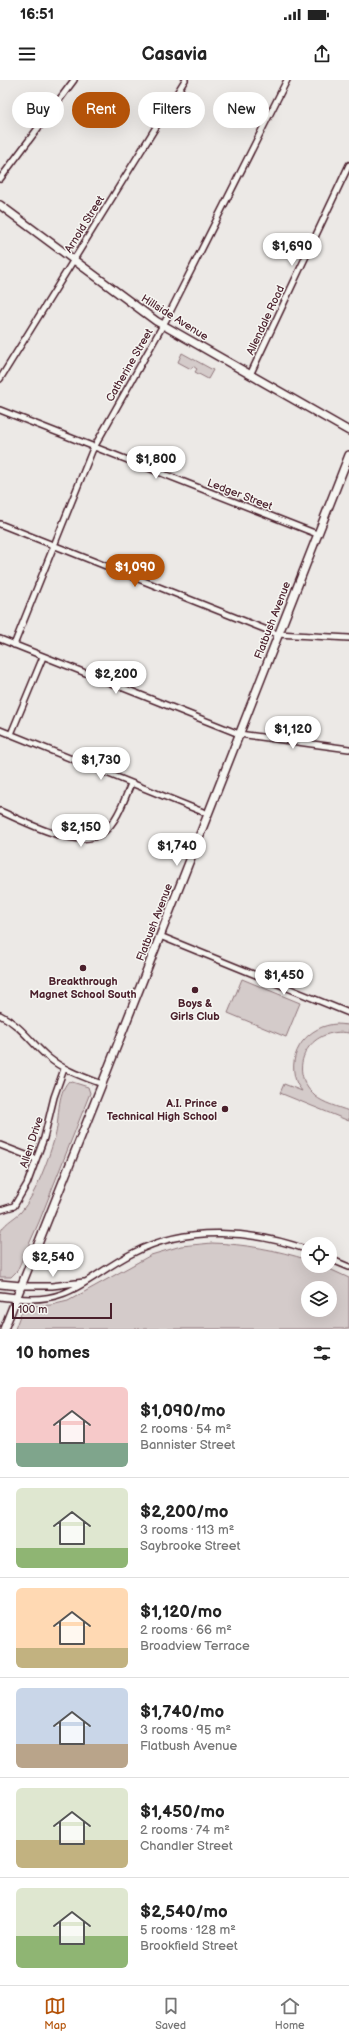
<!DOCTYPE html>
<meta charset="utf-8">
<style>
:root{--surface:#fff;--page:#f2f2f2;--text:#222;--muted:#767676;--line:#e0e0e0;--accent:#b45309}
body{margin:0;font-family:"Balsamiq Sans",sans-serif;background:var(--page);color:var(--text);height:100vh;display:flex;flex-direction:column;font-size:15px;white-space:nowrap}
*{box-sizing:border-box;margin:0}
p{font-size:13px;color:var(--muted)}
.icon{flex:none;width:22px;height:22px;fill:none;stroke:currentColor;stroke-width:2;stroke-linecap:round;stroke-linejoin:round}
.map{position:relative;height:1249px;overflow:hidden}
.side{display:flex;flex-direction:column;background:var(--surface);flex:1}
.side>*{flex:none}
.guide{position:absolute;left:12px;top:12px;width:325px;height:36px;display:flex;gap:8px}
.buttons{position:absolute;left:301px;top:1157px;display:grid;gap:8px}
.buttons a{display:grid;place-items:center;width:36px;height:36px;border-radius:50%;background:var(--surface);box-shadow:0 4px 16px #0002;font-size:20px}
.scale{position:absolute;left:12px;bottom:10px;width:100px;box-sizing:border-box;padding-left:4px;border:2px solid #4a1f2b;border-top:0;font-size:11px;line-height:14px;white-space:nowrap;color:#4a1f2b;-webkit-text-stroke:3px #f6f6f2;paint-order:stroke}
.price{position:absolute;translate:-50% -34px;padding:0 9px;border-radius:14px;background:#fff;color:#222;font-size:13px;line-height:26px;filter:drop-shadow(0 1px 2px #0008)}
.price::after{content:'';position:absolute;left:50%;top:24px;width:12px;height:9px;margin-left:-6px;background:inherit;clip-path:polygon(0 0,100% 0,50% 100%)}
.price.current{background:var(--accent);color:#fff}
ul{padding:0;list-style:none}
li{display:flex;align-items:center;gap:12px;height:100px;padding:0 16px}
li+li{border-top:1px solid var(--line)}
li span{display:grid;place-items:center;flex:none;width:112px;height:80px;border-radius:6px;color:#555}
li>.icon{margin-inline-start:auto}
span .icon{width:48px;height:48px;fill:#fffc;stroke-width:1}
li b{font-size:17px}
h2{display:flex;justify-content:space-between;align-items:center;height:48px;padding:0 16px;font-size:17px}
.chip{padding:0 14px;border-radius:18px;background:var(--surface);box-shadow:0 4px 16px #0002;font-size:14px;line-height:36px}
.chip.current{background:var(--accent);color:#fff}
.status{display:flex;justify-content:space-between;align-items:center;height:28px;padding:0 20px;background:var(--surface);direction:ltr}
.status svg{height:11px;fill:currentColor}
header{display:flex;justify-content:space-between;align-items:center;height:52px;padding:0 16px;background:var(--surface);font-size:18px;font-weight:700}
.tabs{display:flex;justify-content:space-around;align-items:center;height:56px;border-top:1px solid var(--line);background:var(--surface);font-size:11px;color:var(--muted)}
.tabs a{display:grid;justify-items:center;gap:2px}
.tabs .current{color:var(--accent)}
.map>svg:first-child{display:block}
.green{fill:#d4cbca;stroke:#8f757a;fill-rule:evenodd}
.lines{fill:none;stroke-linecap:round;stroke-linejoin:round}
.street-casing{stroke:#4a1f2b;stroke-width:8}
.secondary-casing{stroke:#4a1f2b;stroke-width:10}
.street{stroke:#f6f6f2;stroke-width:5}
.secondary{stroke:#f6f6f2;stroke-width:7}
.poi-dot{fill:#4a1f2b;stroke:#f6f6f2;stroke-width:1.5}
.labels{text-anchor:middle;stroke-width:3;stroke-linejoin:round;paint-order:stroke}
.street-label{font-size:11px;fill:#4a1f2b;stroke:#f6f6f2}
.poi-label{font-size:11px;font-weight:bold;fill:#4a1f2b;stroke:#f6f6f2}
</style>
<div class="status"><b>16:51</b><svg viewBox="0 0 49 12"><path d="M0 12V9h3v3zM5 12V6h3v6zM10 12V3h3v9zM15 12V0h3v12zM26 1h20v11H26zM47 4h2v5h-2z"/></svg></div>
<header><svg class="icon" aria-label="menu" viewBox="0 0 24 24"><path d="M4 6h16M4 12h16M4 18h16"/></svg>Casavia<svg class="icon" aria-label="share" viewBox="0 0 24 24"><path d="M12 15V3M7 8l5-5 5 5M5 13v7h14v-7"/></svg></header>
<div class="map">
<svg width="349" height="1249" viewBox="0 0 349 1249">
<rect width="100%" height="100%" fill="#ece9e6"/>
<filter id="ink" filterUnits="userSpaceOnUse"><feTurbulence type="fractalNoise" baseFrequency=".025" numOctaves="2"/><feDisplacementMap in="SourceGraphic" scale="8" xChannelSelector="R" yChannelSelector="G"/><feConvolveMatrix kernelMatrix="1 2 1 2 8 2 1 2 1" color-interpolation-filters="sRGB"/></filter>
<g filter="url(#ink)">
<!-- green -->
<path class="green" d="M182 273 213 290 208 299 195 292 197 289 193 286 191 289 178 282Z
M242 899 300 923 286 957 228 933Z
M337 944 349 945V953C309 946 285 989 315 1016 323 1023 338 1027 349 1031V1041L280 1013 284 1004 302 1011C300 1008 297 1005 296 1001 286 972 309 945 337 944Z
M69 1001 88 1007 90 1013 39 1142 17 1191 11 1197H0C0 1183 0 1167 0 1154 2 1144 14 1139 21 1132 36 1114 48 1080 55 1057 60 1040 56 1014 69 1001Z
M212 1163C244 1164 278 1170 308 1180V1186H323L349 1198V1249H15L21 1233 30 1226 51 1225 68 1221 151 1175 181 1166ZM308 1208H330V1230H308Z"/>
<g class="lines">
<defs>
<path id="street" d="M0 99 74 0
M250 295 349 85
M0 299 185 0
M0 330 317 454
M0 444 277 554 349 558
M0 559 239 654 349 669
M14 565 92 371 167 238 287 0
M0 650 208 734
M11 654 43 577
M0 731C26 742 79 772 104 752 118 740 124 720 131 704
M160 856 349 933
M0 935C22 946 31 963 49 978 65 991 84 997 102 1004
M0 1065 36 1079
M1 1130 14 1126 27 1104 44 1058 54 1017 64 989
M330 1179 349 1187
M21 1206H52L84 1202
M16 1218C71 1225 89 1195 133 1173 186 1145 253 1150 308 1170"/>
<path id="secondary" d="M0 125 156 241 349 351
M0 1204 21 1206
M0 1216 16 1218
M4 1249 102 1004 349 375"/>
</defs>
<!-- street casing -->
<use href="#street" class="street-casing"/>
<!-- secondary casing -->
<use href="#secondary" class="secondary-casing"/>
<!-- street -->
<use href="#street" class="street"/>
<!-- secondary -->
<use href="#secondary" class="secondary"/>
</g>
</g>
<!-- markers -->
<g class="poi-dot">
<circle cx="83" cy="888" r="4"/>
<circle cx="195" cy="910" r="4"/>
<circle cx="225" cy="1029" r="4"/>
</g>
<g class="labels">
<!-- street labels -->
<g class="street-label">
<text transform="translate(84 144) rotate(-58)" y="4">Arnold Street</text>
<text transform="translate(175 237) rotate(32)" y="4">Hillside Avenue</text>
<text transform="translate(265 240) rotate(-65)" y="4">Allendale Road</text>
<text transform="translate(129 285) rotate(-60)" y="4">Catherine Street</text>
<text transform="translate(240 414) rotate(21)" y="4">Ledger Street</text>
<text transform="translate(272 540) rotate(-69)" y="4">Flatbush Avenue</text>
<text transform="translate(154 842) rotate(-69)" y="4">Flatbush Avenue</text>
<text transform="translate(31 1062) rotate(-72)" y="4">Allen Drive</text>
</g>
<!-- poi labels -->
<g class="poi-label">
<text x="83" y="905">Breakthrough<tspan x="83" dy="13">Magnet School South</tspan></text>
<text x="195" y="927">Boys &amp;<tspan x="195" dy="13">Girls Club</tspan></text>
<text x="217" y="1027" text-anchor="end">A.I. Prince<tspan x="217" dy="13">Technical High School</tspan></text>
</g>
</g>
</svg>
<div class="buttons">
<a><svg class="icon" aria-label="locate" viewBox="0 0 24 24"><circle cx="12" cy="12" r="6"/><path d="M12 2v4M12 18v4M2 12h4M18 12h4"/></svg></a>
<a><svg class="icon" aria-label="layers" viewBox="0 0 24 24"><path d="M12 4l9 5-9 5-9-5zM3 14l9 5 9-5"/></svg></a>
</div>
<div class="scale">100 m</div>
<b class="price" style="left:292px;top:187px">$1,690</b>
<b class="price" style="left:156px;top:400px">$1,800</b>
<b class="price current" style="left:135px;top:508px">$1,090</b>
<b class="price" style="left:116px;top:615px">$2,200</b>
<b class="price" style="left:293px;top:670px">$1,120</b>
<b class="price" style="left:101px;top:701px">$1,730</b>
<b class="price" style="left:81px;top:768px">$2,150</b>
<b class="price" style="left:177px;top:787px">$1,740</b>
<b class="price" style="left:284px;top:916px">$1,450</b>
<b class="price" style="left:53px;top:1198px">$2,540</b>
<div class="guide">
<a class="chip">Buy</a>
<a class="chip current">Rent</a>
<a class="chip">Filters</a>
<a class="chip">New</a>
</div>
</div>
<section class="side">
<h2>10 homes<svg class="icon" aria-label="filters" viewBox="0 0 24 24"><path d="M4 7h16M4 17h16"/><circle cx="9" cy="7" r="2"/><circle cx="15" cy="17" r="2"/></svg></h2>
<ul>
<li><span style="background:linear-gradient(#f6c9c9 70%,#7fa58c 0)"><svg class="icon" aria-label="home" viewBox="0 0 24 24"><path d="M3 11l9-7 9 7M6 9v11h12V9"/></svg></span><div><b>$1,090/mo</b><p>2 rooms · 54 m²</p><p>Bannister Street</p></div></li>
<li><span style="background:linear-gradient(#dfe7d0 75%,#8fb573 0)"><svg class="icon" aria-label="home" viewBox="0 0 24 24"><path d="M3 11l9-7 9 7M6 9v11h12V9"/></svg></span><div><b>$2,200/mo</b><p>3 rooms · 113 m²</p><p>Saybrooke Street</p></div></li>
<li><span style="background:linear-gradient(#ffd9b3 75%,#c2b280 0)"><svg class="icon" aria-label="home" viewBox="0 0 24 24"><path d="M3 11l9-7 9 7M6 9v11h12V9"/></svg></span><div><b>$1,120/mo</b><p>2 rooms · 66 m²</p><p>Broadview Terrace</p></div></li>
<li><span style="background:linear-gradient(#c9d6e8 70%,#b9a48a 0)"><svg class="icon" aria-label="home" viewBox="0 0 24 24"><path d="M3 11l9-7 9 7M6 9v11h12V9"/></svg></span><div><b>$1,740/mo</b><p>3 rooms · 95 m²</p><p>Flatbush Avenue</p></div></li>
<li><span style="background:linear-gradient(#dfe7d0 65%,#c2b280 0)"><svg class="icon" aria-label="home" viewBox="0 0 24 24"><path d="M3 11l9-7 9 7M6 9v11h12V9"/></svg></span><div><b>$1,450/mo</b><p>2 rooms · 74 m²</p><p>Chandler Street</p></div></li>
<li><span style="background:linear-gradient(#dfe7d0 60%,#8fb573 0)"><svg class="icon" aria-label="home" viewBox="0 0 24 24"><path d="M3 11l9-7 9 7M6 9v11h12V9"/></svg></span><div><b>$2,540/mo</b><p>5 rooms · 128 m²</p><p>Brookfield Street</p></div></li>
</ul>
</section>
<nav class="tabs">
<a class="current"><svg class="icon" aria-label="map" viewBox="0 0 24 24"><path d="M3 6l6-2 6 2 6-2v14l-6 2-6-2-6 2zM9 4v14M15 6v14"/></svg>Map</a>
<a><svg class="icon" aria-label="saved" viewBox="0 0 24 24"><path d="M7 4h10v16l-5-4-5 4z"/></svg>Saved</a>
<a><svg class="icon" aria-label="home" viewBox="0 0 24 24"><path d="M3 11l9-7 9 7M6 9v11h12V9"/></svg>Home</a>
</nav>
